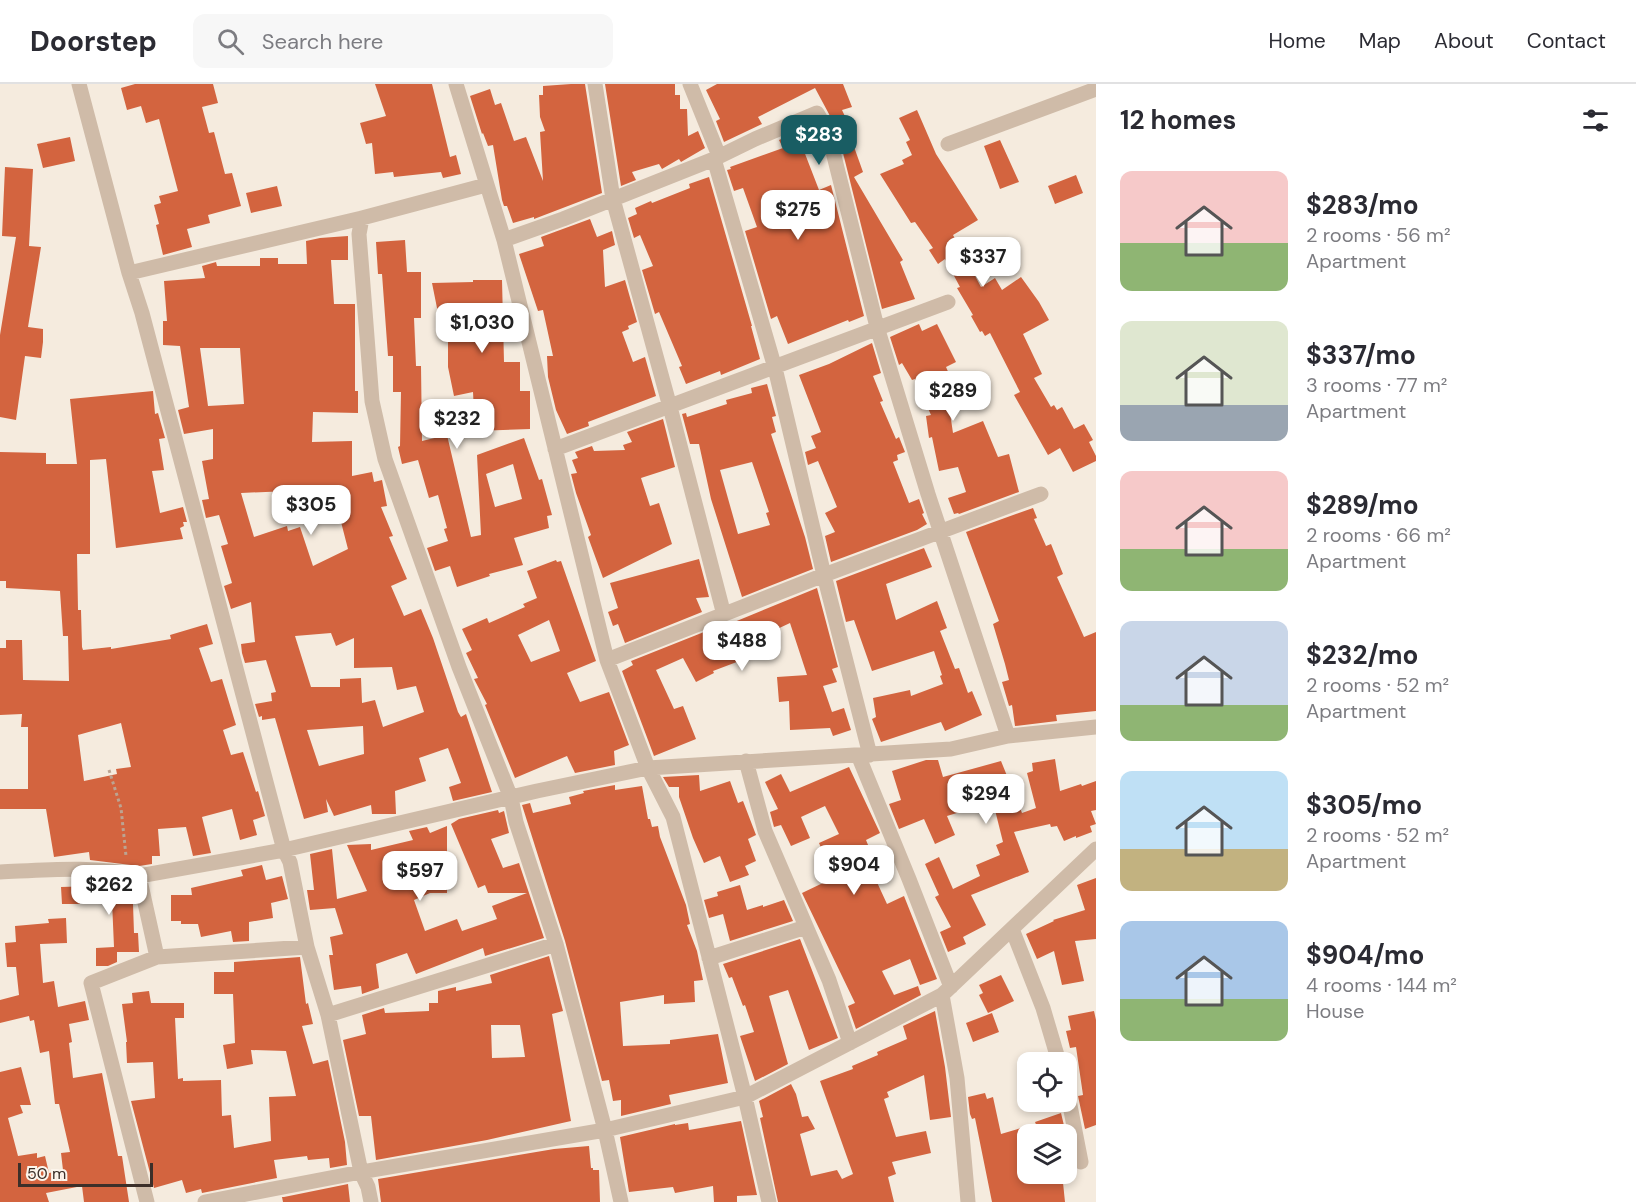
<!DOCTYPE html>
<meta charset="utf-8">
<style>
:root{--surface:#fff;--page:#f7f7f7;--text:#2b2b33;--muted:#7c7c81;--line:#e1e1e2;--accent:#195d63}
body{margin:0;font-family:"DM Sans",sans-serif;background:var(--page);color:var(--text);height:100vh;display:flex;flex-direction:column;font-size:22px;white-space:nowrap}
*{box-sizing:border-box;margin:0}
p{font-size:20px;color:var(--muted)}
.icon{flex:none;width:33px;height:33px;fill:none;stroke:currentColor;stroke-width:2;stroke-linecap:round;stroke-linejoin:round}
.map{position:relative;flex:1;overflow:hidden}
.details{display:flex;flex-direction:column;background:var(--surface);width:540px}
.details>*{flex:none}
.controls{position:absolute;left:1017px;top:968px;display:grid;gap:12px}
.controls a{display:grid;place-items:center;width:60px;height:60px;border-radius:12px;background:var(--surface);box-shadow:0 3px 9px #0003;font-size:30px}
.scale{position:absolute;left:18px;bottom:15px;width:135px;box-sizing:border-box;padding-left:6px;border:3px solid #3c2f29;border-top:0;font-size:16px;line-height:21px;white-space:nowrap;color:#3c2f29;-webkit-text-stroke:4px #fcf5ec;paint-order:stroke}
.price{position:absolute;translate:-50% -51px;padding:0 14px;border-radius:12px;background:#fff;color:#222;font-size:20px;line-height:39px;filter:drop-shadow(0 2px 3px #0008)}
.price::after{content:'';position:absolute;left:50%;top:36px;width:18px;height:14px;margin-left:-9px;background:inherit;clip-path:polygon(0 0,100% 0,50% 100%)}
.price.on{background:var(--accent);color:#fff}
ul{padding:0;list-style:none}
li{display:flex;align-items:center;gap:18px;height:150px;padding:0 24px}
li span{display:grid;place-items:center;flex:none;width:168px;height:120px;border-radius:12px;color:#555}
li>.icon{margin-inline-start:auto}
span .icon{width:72px;height:72px;fill:#fffc;stroke-width:1}
li b{font-size:26px}
h2{display:flex;justify-content:space-between;align-items:center;height:72px;padding:0 24px;font-size:26px}
header{display:flex;align-items:center;gap:36px;box-sizing:border-box;height:84px;padding:0 30px;background:var(--surface);border-bottom:2px solid var(--line)}
header strong{font-size:28px}
nav{display:flex;gap:33px;margin-inline-start:auto;font-size:21px}
.search{width:420px;height:54px;background:var(--page);display:flex;align-items:center;gap:15px;box-sizing:border-box;padding:0 21px;border-radius:12px;color:var(--muted);font-size:22px}
main{display:flex;flex:1;min-height:0}
.map>svg:first-child{display:block}
.building{fill:#d3643f;fill-rule:evenodd}
.lines{fill:none;stroke-linecap:round;stroke-linejoin:round}
.path{stroke:#bca492;stroke-width:3;stroke-dasharray:3 3;stroke-linecap:butt}
.minor{stroke:#cfbba8;stroke-width:15}
</style>
<header>
<strong>Doorstep</strong>
<div class="search"><svg class="icon" aria-label="search" viewBox="0 0 24 24"><circle cx="10" cy="10" r="6"/><path d="M15 15l6 6"/></svg>Search here</div>
<nav><a>Home</a><a>Map</a><a>About</a><a>Contact</a></nav>
</header>
<main>
<div class="map">
<svg width="1096" height="1118" viewBox="0 0 1096 1118">
<rect width="100%" height="100%" fill="#f5ebde"/>
<!-- building -->
<path class="building" d="M135 0H213L218 19 202 23 209 49 214 48 225 90 232 89 241 122 208 131 210 139 187 145 192 163 163 171 156 141 159 140 154 121 161 119 159 112 178 107 159 35 146 39 141 22 127 26 121 4Z
M375 0H432L450 73 456 71 461 90 443 94 441 88 394 93 393 88 375 90 372 59 366 60 360 39 386 32Z
M571 0H585L602 109 534 135V133L513 139 507 122H504L502 116 493 61 488 62 483 49 482 50 470 12 490 5 495 21 501 19 514 57 526 53 543 97 540 48 545 47 540 33 539 11H543V2Z
M605 0H675V11H680V25H687L688 52 698 47 705 64 681 78 679 75 662 85 659 80 632 88 636 96 621 102Z
M717 0H843L852 23 842 26 851 45 848 46 863 88 854 93 903 176 900 178 915 215 882 225 837 45 815 4 758 33 762 40 724 58 716 37 720 35 706 6Z
M917 26 936 70 978 136 953 151 981 203 995 194 1002 206 1021 193 1039 218 1049 236 1023 250 1042 290 1034 294 1051 323 1054 321 1057 326 1062 323 1074 345 1084 340 1093 356 1089 358 1096 372V377L1073 388 1060 364 1048 371 1014 311 1020 308 990 249 985 252 982 247 980 248 971 232 973 231 957 204 960 203 945 175 938 180 929 166 933 164 915 138 911 139 880 90 904 80 902 76 912 71 906 58 910 56 899 34Z
M813 41 820 55 802 62 819 106 831 101 864 232 849 238 848 236 788 260 777 232 771 235 745 147 757 143 743 104 734 107 727 86 731 85 730 83 783 64 779 56Z
M70 53 75 77 43 84 37 60Z
M1000 56 1019 98 1000 105 984 62Z
M5 83 33 85 29 162 41 163 28 243 43 245V258L41 274 25 272 16 336 0 333V251L16 153 2 152Z
M1076 91 1083 109 1055 120 1048 102Z
M709 93 752 242H751L760 275 721 291 720 287 686 300 679 283 682 282 659 228 655 230 642 186 653 182 640 151 634 154 628 134 637 130 635 124 651 117 652 119 690 104 689 100Z
M277 102 282 122 251 129 246 109Z
M590 135 597 153 612 147 615 161 603 166 605 203 625 196 637 238 628 242 629 245 622 248 633 278 645 273 656 312 588 338 589 342 567 350 556 326 548 293 547 272H553L543 226 538 227 519 170 544 162 541 153Z
M348 152V176H331L334 220H355V307H358V329L313 328 312 358 352 357V392L372 388 374 398 382 396 387 422 381 423 393 452 389 453 407 495 391 502 404 532 421 525 433 554 458 628 461 633 466 630 492 708 453 717 449 703 461 699 448 664 419 674 426 697 395 707 396 730H372L371 721 334 732 326 715 328 728 304 735 275 634 262 636V632L259 633 255 620 272 617 271 609 276 608 266 576 245 579 242 569 241 560 255 558 251 518 231 525 224 502 232 499 221 462 228 460 219 431 206 434 202 416 209 415 202 377 213 375V345L184 350 178 326 189 323 180 262 163 261V237H167L164 197 205 194 202 182 216 178 217 182H260V174H278V180H307L306 157 320 154ZM200 264H240L244 320 208 322ZM312 406 333 407 348 465 313 482 300 443 288 447 287 442 254 453 241 409ZM331 549 336 562 354 554V584L392 583 397 606 416 602 424 628 383 643 375 616 362 619 361 594 340 595V603H311L295 552ZM363 642 364 670 319 682 307 646Z
M405 156 407 188H421V234H414L416 282H421L422 357 447 351 471 453 481 451 477 371 524 354 539 396 542 395 552 431 547 432 549 444 514 454 523 481 489 490 490 492 457 503 450 482 435 487 427 464 448 457 444 445 447 444 438 411 429 414 418 376 402 380 398 363 400 362 401 308H393V272H388L382 190H378L376 158ZM513 380 522 415 495 423 486 390Z
M473 196H502L504 278H520V307H530V345L475 347 473 308 454 312 448 283V243H445V234H439L432 199 473 198Z
M919 240 922 247 937 240 956 278 946 283 961 317 949 322 953 349 983 337 998 373 1009 370 1019 408 959 430 958 429 954 430 948 414 966 408 958 383 939 387 932 353 929 354 926 332 931 331 915 295 912 296 902 279 899 281 890 253Z
M872 259 881 289 873 292 883 317 880 318 896 355 899 353 905 368 897 371 898 376 893 378 909 419 919 415 924 429 922 430 927 440 917 446 831 478 825 452 835 448 825 429 837 423 818 377 808 381 805 368 816 364 811 352 821 348 799 291 829 280Z
M767 300 776 332 772 333 776 348 771 350 805 453 813 485 742 513 711 415 699 360H690L682 330 686 329 687 333 727 320 726 316 752 309 751 304ZM752 378 769 428 766 429 770 441 738 450 720 386Z
M153 307 155 330 158 329 165 354 159 355 164 386 152 387 160 429 183 423 187 438H183L184 442 180 444 183 455 116 464 106 375 90 376V470H77L78 526H81L82 563 83 566 111 563V565L171 555 170 551 207 540 213 560 199 564 211 598 222 595 236 641 223 646 231 671 243 668 256 708 258 707 265 732 253 736 257 751 240 756 232 725 202 733 211 769 193 772 186 743 158 745 160 772H152V780L139 782 90 776 89 768 54 773 46 725H0V705H28V643H21L22 630 0 631V564H6V556H22L23 596 69 597 68 552H63L60 507 6 504V497H0V368L46 369V380H77L70 315ZM121 639 131 683 116 685 117 690 84 697 78 651Z
M663 335 675 383 641 394 650 422 659 419 672 460 603 494 588 453 591 451 576 409 571 390 577 389 572 376 578 374 575 368 592 362 594 367 625 366 623 361 632 358 627 348Z
M1033 424 1037 434 1034 435 1046 462 1051 460 1063 490 1057 493 1084 553 1096 548V627L1056 631 1057 637 1015 642 1012 621 1009 622 1002 598 1009 596 1005 580 993 540 999 537 966 448Z
M924 464 932 483 886 500 896 536 937 517 947 544 940 547 955 585 959 584 968 609 972 607 982 631 945 647 941 638 881 658 872 635 876 633 873 614 910 606 911 612 943 600 940 592 942 591 934 567 872 587 854 536 846 538 836 497Z
M699 475 709 513 696 514 702 528 625 559 618 540 613 542 608 528 618 524 610 499Z
M556 476 557 478 561 477 596 577 567 589 580 618 609 608 629 661 614 667 615 681 575 689 567 672 515 694 485 621 487 620 474 595 478 594 466 569 472 566 462 545 487 534 489 539 525 523 523 520 537 514 527 487ZM549 536 560 567 531 578 518 551Z
M817 504 838 583 832 585 837 598 823 602 832 628 844 624 851 646 833 652 830 644 790 646 789 617 779 618 777 593 807 591 790 539 737 564 742 576 713 587 714 589 696 598 683 574 656 586 674 625 683 622 696 655 654 672 622 587 633 581 631 577 709 546 710 548Z
M1055 675 1060 707 1081 700 1082 702 1096 697V726L1091 727 1096 740 1090 742 1092 748 1076 754V752L1064 757 1057 742 1051 743 1050 740 1014 748 1029 788 971 811 986 841 963 853 966 860 948 868 940 848 951 843 935 813 939 811 925 780 939 773 953 805 980 792 976 781 1000 771 996 761 1003 758 993 718 947 732 955 751 935 760 924 735 899 745 889 720 901 716 892 687 926 676H938L943 693 1001 677 1022 729 1036 724 1027 689 1033 687 1032 679Z
M849 683 880 749 866 756 875 778 869 781 887 820 904 812 937 895 920 901 910 875 882 887 894 911 918 902 921 911 856 945 848 922 855 919 802 809 825 798 821 788 830 784 819 759 839 750 825 722 801 733 810 754 791 762 781 741 774 743 770 728 778 725 765 698 781 690 790 708Z
M699 691 700 707 730 697 738 719 743 717 756 751 748 755 756 777 745 782 749 791 730 798 720 772 704 779 693 754 679 713V703H669L663 693Z
M615 701V706L642 702 648 735H650L652 743 658 742 660 753 686 821 690 840 687 841 697 867 703 896 694 897 695 918 664 920V911L620 918 623 962 670 960V956L718 950 728 999 669 1011 671 1020 621 1032V1016L613 1017 609 996 602 997 565 857 522 721 530 719 533 729 571 720 569 713 584 709 583 707Z
M498 726 499 729 504 727 509 749 491 755 503 784 519 779 544 854 485 872 483 864 416 890 407 869 376 880 379 904 362 910 361 902 334 906 329 871H333L330 853 343 850 335 824 310 826 307 806H314L310 770 332 765 337 815 367 807 347 761 371 760V766L413 756 409 747 427 743 430 749 447 742V809H430L414 816 425 847 457 835 462 847 497 835 492 822 527 809H488L485 801 478 804 451 740 459 735Z
M262 781 266 796 282 792 288 815 271 819 273 834 249 838V857L233 858 231 847 201 853 198 840H181V837H171V811H192L191 804 243 792 241 786Z
M1096 794V855L1075 857 1084 897 1062 901 1054 867 1037 875 1026 850 1054 837 1053 836 1085 826 1077 801Z
M92 795 129 800 130 820H133L134 849H138L139 868H117V878L108 882H96V864L114 863 112 817H80V820H62L61 803 93 802Z
M740 801 747 826 763 821V823L784 816 793 837 730 857 723 830 709 834 704 816 718 812 717 808Z
M66 834 67 859 40 860 43 899 54 897 58 923 85 917 89 936 69 940 72 958 69 959 73 994 102 989 118 1072H122L129 1118H84L82 1102 46 1109 49 1118H0V988L21 983 31 1021H20L23 1029 8 1034 18 1072 37 1069V1074L45 1072 49 1089 63 1086 61 1069 70 1068 59 1020H55L49 967 40 969 34 936 30 937 29 932 0 939V916L19 911 16 883H7L5 859 16 858 15 842 49 839 48 835Z
M800 855 838 954 809 966 788 906 769 912 788 980 755 997 740 952 754 948 745 921 743 922 732 893 729 894 723 880Z
M549 872 563 927 552 930 571 1037 487 1056 376 1076 371 1032H359L343 956 366 950 362 931 384 924 385 929 429 927V919H438V907L456 903V907L492 899 490 891ZM491 941H520L525 973 492 974Z
M300 873 306 920 308 919 313 940 302 942 313 980 328 976 345 1058 347 1081 330 1084 329 1074 308 1076 307 1072 274 1076 277 1094 202 1109 201 1105 186 1109 182 1096 154 1104 131 1017 155 1014 153 978 127 979 126 958H127L122 920 133 919 132 909 149 907 151 919H184V934H175L178 995 183 994V997L221 996 222 1032 231 1031 234 1064 271 1057 269 1013 296 1012 286 967 251 966 253 980 227 985 223 961 235 959 233 910H214V888H234V878Z
M1001 891 1014 917 988 929 979 911 983 909 979 901Z
M935 927 945 983 951 1033 930 1036 924 991 887 1008 889 1013 884 1015 896 1053 926 1047 931 1069 892 1078 896 1090 888 1093 894 1118H778L760 1034 763 1033 759 1017 791 1000 796 1010 802 1033 808 1032 815 1045 800 1050 811 1092 837 1086 842 1095 853 1090 820 997 853 985 852 982 878 971 877 968 907 955 903 942Z
M1094 927 1096 936V1041L1085 1045 1078 1012 1083 1011 1076 963 1070 964 1066 947 1071 946 1068 932Z
M992 929 999 948 973 958 966 939Z
M985 1009 987 1015 993 1013 1001 1050 1028 1042V1089H1062L1065 1118H992L975 1034 972 1035 970 1030 968 1013Z
M1061 1029 1066 1050H1040L1035 1038Z
M741 1037 757 1111 737 1112V1118H714L713 1102 675 1109 673 1103 629 1108 620 1053 675 1040V1041L688 1039 689 1046Z
M589 1062 591 1084H593V1086H599L600 1118H381L378 1095 554 1065Z
M348 1100 350 1118H283L282 1113H284Z"/>
<g class="lines">
<!-- path -->
<path class="path" d="M109 686 121 724 126 772"/>
<!-- minor -->
<path class="minor" d="M79 0 129 189 142 229 284 766 290 778 307 863 328 931 361 1088 368 1103 371 1118
M456 0 504 156 607 576 648 684 673 733 745 1013 769 1118
M595 0 613 115 670 323 724 531
M690 0 719 72
M948 60 1096 5
M714 75 775 284 824 491 870 671
M362 134 359 150 372 317 385 375 459 583 511 714 516 738 556 860 605 1046 621 1118
M504 156 563 135 714 75 755 55 817 29 828 48 877 243 928 410 1008 652
M129 189 362 134 486 101
M555 365 948 218
M607 576 824 491 1041 410
M858 671 909 795 951 903
M746 677 765 747 829 896 850 959
M0 788C44 786 96 781 139 792L284 766 537 707 648 684 951 665 1008 652 1096 643
M139 792 157 873
M1012 845 1043 924 1059 978
M709 874 806 843
M942 911 957 994 968 1118
M328 931 556 860
M1066 1001 1081 1078
M147 1118 91 899 157 873 307 863
M205 1118 361 1088 605 1046 745 1013 942 911 1096 765"/>
</g>
</svg>
<div class="controls">
<a><svg class="icon" aria-label="locate" viewBox="0 0 24 24"><circle cx="12" cy="12" r="6"/><path d="M12 2v4M12 18v4M2 12h4M18 12h4"/></svg></a>
<a><svg class="icon" aria-label="layers" viewBox="0 0 24 24"><path d="M12 4l9 5-9 5-9-5zM3 14l9 5 9-5"/></svg></a>
</div>
<div class="scale">50 m</div>
<b class="price on" style="left:819px;top:82px">$283</b>
<b class="price" style="left:798px;top:157px">$275</b>
<b class="price" style="left:983px;top:204px">$337</b>
<b class="price" style="left:482px;top:270px">$1,030</b>
<b class="price" style="left:953px;top:338px">$289</b>
<b class="price" style="left:457px;top:366px">$232</b>
<b class="price" style="left:311px;top:452px">$305</b>
<b class="price" style="left:742px;top:588px">$488</b>
<b class="price" style="left:986px;top:741px">$294</b>
<b class="price" style="left:854px;top:812px">$904</b>
<b class="price" style="left:420px;top:818px">$597</b>
<b class="price" style="left:109px;top:832px">$262</b>
</div>
<section class="details">
<h2>12 homes<svg class="icon" aria-label="filters" viewBox="0 0 24 24"><path d="M4 7h16M4 17h16"/><circle cx="9" cy="7" r="2"/><circle cx="15" cy="17" r="2"/></svg></h2>
<ul>
<li><span style="background:linear-gradient(#f6c9c9 60%,#8fb573 0)"><svg class="icon" aria-label="home" viewBox="0 0 24 24"><path d="M3 11l9-7 9 7M6 9v11h12V9"/></svg></span><div><b>$283/mo</b><p>2 rooms · 56 m²</p><p>Apartment</p></div></li>
<li><span style="background:linear-gradient(#dfe7d0 70%,#9aa5b1 0)"><svg class="icon" aria-label="home" viewBox="0 0 24 24"><path d="M3 11l9-7 9 7M6 9v11h12V9"/></svg></span><div><b>$337/mo</b><p>3 rooms · 77 m²</p><p>Apartment</p></div></li>
<li><span style="background:linear-gradient(#f6c9c9 65%,#8fb573 0)"><svg class="icon" aria-label="home" viewBox="0 0 24 24"><path d="M3 11l9-7 9 7M6 9v11h12V9"/></svg></span><div><b>$289/mo</b><p>2 rooms · 66 m²</p><p>Apartment</p></div></li>
<li><span style="background:linear-gradient(#c9d6e8 70%,#8fb573 0)"><svg class="icon" aria-label="home" viewBox="0 0 24 24"><path d="M3 11l9-7 9 7M6 9v11h12V9"/></svg></span><div><b>$232/mo</b><p>2 rooms · 52 m²</p><p>Apartment</p></div></li>
<li><span style="background:linear-gradient(#bfe0f5 65%,#c2b280 0)"><svg class="icon" aria-label="home" viewBox="0 0 24 24"><path d="M3 11l9-7 9 7M6 9v11h12V9"/></svg></span><div><b>$305/mo</b><p>2 rooms · 52 m²</p><p>Apartment</p></div></li>
<li><span style="background:linear-gradient(#a9c7e8 65%,#8fb573 0)"><svg class="icon" aria-label="home" viewBox="0 0 24 24"><path d="M3 11l9-7 9 7M6 9v11h12V9"/></svg></span><div><b>$904/mo</b><p>4 rooms · 144 m²</p><p>House</p></div></li>
</ul>
</section>
</main>
